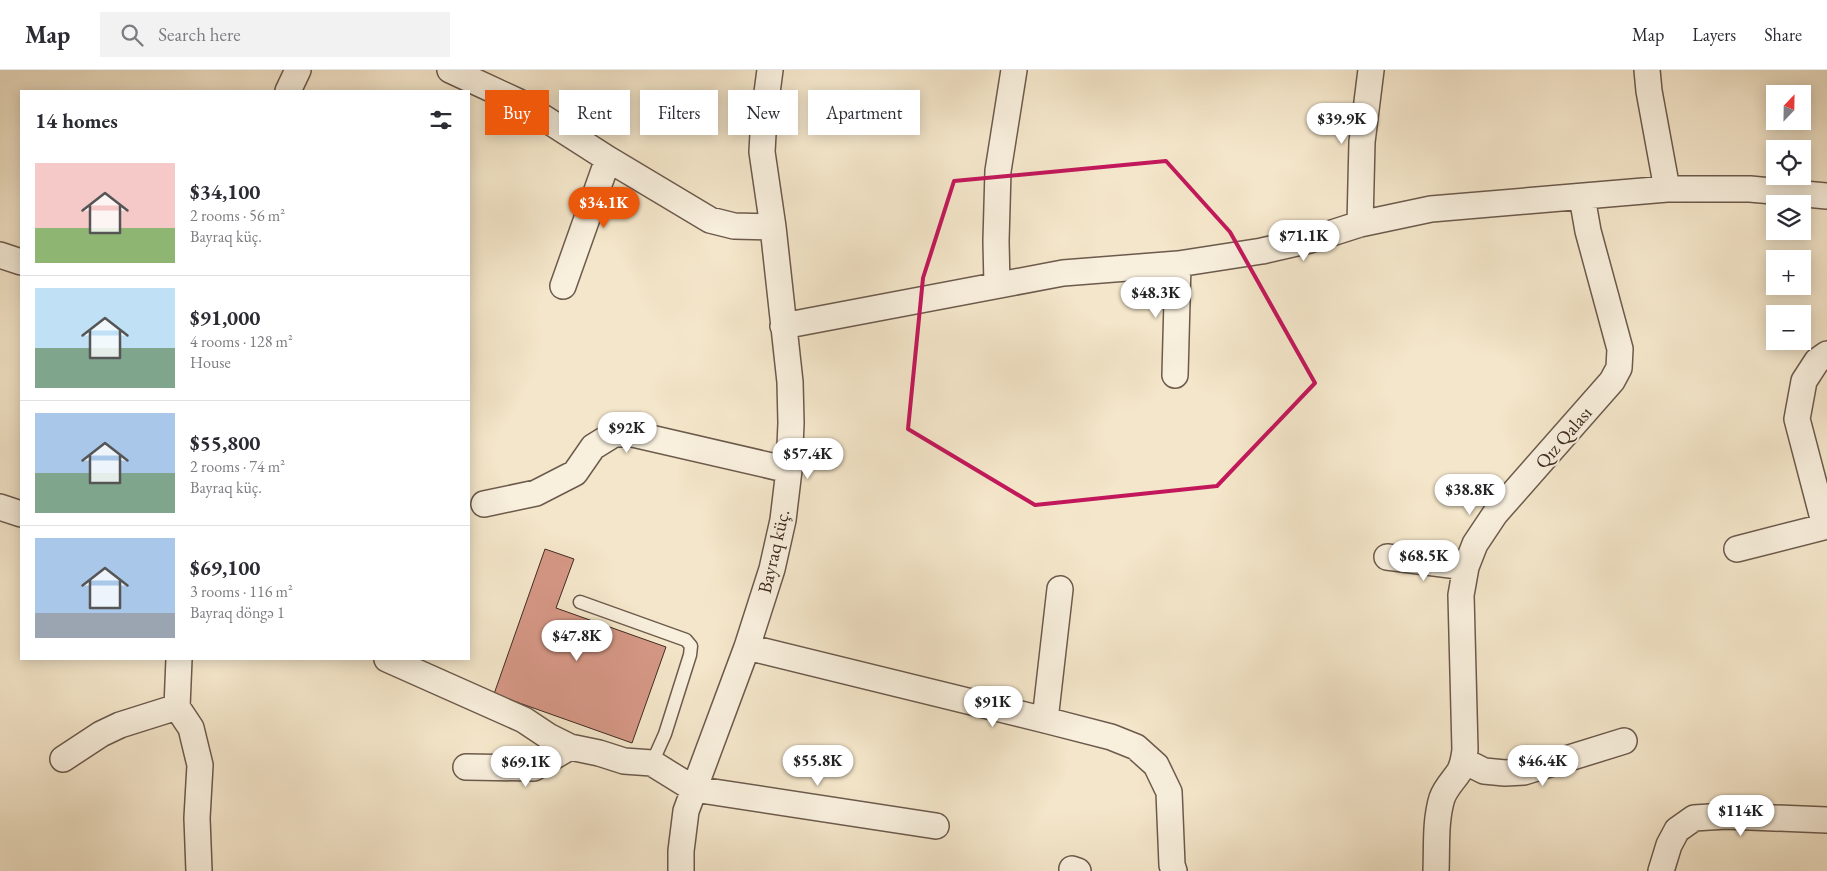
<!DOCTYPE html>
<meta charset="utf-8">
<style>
:root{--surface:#fff;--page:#f2f2f3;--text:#2b2b33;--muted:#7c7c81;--line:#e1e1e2;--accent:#ea580c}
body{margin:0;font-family:"EB Garamond",serif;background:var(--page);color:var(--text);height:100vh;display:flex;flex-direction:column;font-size:19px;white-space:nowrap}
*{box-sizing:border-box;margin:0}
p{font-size:16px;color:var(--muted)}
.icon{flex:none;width:28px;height:28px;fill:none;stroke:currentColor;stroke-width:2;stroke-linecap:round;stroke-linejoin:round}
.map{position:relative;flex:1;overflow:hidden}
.side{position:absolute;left:20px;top:20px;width:450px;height:570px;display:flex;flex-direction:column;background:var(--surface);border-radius:0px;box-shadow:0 2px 12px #0003}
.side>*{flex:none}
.top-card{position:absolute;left:485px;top:20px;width:475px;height:45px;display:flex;gap:10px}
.needle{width:32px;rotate:22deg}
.tools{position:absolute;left:1766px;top:15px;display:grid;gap:10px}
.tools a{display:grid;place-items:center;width:45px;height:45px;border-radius:0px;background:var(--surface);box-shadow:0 2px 12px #0003;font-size:25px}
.price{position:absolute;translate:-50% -42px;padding:0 11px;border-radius:18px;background:#fff;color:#222;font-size:16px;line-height:32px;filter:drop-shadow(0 1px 2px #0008)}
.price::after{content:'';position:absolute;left:50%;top:30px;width:15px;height:11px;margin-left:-8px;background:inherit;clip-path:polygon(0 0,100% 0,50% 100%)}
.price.on{background:var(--accent);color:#fff}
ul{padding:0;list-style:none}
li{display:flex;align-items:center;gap:15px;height:125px;padding:0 15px}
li+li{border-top:1px solid var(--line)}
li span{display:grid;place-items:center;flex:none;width:140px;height:100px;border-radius:0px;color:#555}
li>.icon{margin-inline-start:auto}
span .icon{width:60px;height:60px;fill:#fffc;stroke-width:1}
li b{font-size:21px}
h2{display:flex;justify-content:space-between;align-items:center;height:60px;padding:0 15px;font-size:21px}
.pill{padding:0 18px;border-radius:0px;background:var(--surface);box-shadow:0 2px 12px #0003;font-size:18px;line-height:45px}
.pill.on{background:var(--accent);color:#fff}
header{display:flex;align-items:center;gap:30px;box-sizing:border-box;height:70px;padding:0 25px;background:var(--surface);border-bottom:1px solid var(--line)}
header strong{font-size:24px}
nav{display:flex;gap:28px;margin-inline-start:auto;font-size:18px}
.search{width:350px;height:45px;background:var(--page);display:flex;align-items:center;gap:12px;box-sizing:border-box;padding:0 18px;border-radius:0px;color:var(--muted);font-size:19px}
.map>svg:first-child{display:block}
.building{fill:#d59785;stroke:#3f2b22}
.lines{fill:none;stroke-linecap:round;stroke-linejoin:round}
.service-casing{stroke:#6c5a4c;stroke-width:15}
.minor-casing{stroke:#6c5a4c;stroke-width:28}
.service{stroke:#f8efdd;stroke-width:12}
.minor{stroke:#f8efdd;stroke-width:25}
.marked{fill:none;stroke:#c2185b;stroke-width:4;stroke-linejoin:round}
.labels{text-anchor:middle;stroke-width:4;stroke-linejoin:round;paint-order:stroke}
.street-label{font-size:19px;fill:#3f2b22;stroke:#f8efdd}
</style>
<header>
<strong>Map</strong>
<div class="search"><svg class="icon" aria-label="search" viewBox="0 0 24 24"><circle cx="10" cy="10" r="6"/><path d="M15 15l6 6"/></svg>Search here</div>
<nav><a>Map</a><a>Layers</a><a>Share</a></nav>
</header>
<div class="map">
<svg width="1827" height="801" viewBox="0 0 1827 801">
<rect width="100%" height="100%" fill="#f4e6ca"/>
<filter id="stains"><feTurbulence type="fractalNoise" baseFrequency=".004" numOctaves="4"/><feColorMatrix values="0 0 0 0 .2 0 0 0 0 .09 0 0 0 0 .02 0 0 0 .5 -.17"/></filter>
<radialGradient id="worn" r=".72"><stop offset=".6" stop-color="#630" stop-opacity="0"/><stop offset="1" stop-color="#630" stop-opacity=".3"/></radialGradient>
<!-- building -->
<path class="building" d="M545 479 574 489 556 538 666 577 632 673 494 624Z"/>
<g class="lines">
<defs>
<path id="service" d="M580 532 686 570 691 576 690 585 665 664 652 693"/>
<path id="minor" d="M450 0 519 32 608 89 710 150 734 156 773 157
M1647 0 1649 21 1667 119
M288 21 298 0
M1360 154 1362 72 1371 0
M0 185 21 192
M997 215 996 171 998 101 1014 0
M563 216 608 89
M783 256 1063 203 1178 194 1262 181 1310 170 1360 154 1431 139 1667 119H1750L1827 126
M1175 305 1178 194
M484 434 536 423 575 403 593 377 614 364H633L789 400
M0 437 21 444
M1825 456 1797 349 1804 311 1817 291 1827 284
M1737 479 1827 456
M1387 487 1466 497
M747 577 1045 650 1111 667 1136 677 1156 695 1169 722 1172 795 1174 801
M179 589 177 637 191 658 200 695 197 748 199 801
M387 589 524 650 548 666 570 677 599 683 624 691 652 693 694 719 936 756
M1045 650 1060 519
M63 689 101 664 120 655 177 637
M1464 691 1484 701 1505 703 1524 702 1624 671
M466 697 534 698 570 677
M1072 799 1078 801
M681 801V781L686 741 747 577 772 499 783 450 789 400 791 353 790 312 773 157 762 82 764 45 770 0
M1436 801C1437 777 1435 751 1442 728 1446 717 1453 711 1459 702 1463 695 1464 688 1465 680L1461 525 1466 497 1475 474 1495 444 1612 311 1619 298 1620 279 1588 161 1582 127
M1661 801 1669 775 1677 760 1694 748 1726 746 1827 750"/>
</defs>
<!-- service casing -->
<use href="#service" class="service-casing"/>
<!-- minor casing -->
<use href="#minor" class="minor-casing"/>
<!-- service -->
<use href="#service" class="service"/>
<!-- minor -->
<use href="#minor" class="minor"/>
</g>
<!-- marked area -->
<path class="marked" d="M1166 91 1230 162 1315 313 1217 416 1035 435 908 359 923 208 954 111Z"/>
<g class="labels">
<!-- street labels -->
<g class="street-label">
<text transform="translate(1563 367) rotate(-49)" y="7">Qız Qalası</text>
<text transform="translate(773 481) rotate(-77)" y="7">Bayraq küç.</text>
</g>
</g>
<rect width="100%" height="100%" filter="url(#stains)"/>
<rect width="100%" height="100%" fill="url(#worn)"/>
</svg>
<div class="tools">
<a><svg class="needle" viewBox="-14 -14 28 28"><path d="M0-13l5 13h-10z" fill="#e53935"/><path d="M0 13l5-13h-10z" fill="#7c7c81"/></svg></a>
<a><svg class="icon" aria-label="locate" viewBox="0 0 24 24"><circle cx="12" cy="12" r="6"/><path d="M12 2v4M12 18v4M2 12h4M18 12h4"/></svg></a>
<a><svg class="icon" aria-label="layers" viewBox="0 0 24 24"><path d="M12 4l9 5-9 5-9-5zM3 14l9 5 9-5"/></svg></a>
<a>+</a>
<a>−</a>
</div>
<b class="price" style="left:1342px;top:75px">$39.9K</b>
<b class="price on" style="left:604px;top:159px">$34.1K</b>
<b class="price" style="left:1304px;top:192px">$71.1K</b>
<b class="price" style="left:1156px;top:249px">$48.3K</b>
<b class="price" style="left:627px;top:384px">$92K</b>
<b class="price" style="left:808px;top:410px">$57.4K</b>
<b class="price" style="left:1470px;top:446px">$38.8K</b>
<b class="price" style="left:1424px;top:512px">$68.5K</b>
<b class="price" style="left:577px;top:592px">$47.8K</b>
<b class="price" style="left:993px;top:658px">$91K</b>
<b class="price" style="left:818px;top:717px">$55.8K</b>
<b class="price" style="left:1543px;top:717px">$46.4K</b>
<b class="price" style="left:526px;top:718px">$69.1K</b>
<b class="price" style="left:1741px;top:767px">$114K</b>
<div class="top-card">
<a class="pill on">Buy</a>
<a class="pill">Rent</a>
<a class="pill">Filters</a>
<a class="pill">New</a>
<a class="pill">Apartment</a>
</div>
<section class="side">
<h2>14 homes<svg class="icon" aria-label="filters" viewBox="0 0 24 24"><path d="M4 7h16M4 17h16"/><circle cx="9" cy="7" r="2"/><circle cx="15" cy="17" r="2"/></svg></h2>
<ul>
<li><span style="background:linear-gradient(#f6c9c9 65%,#8fb573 0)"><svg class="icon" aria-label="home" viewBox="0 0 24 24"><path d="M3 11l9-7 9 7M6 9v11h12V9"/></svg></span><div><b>$34,100</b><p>2 rooms · 56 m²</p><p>Bayraq küç.</p></div></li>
<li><span style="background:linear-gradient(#bfe0f5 60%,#7fa58c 0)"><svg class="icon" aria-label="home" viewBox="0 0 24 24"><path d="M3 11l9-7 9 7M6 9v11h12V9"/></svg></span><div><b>$91,000</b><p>4 rooms · 128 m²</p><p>House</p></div></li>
<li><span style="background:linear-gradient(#a9c7e8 60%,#7fa58c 0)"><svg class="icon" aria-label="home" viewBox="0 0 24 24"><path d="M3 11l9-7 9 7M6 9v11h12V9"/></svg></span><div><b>$55,800</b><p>2 rooms · 74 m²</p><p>Bayraq küç.</p></div></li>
<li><span style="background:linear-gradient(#a9c7e8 75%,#9aa5b1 0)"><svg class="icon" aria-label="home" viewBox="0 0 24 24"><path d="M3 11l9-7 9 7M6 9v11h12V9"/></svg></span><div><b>$69,100</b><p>3 rooms · 116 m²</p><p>Bayraq döngə 1</p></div></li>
</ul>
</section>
</div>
